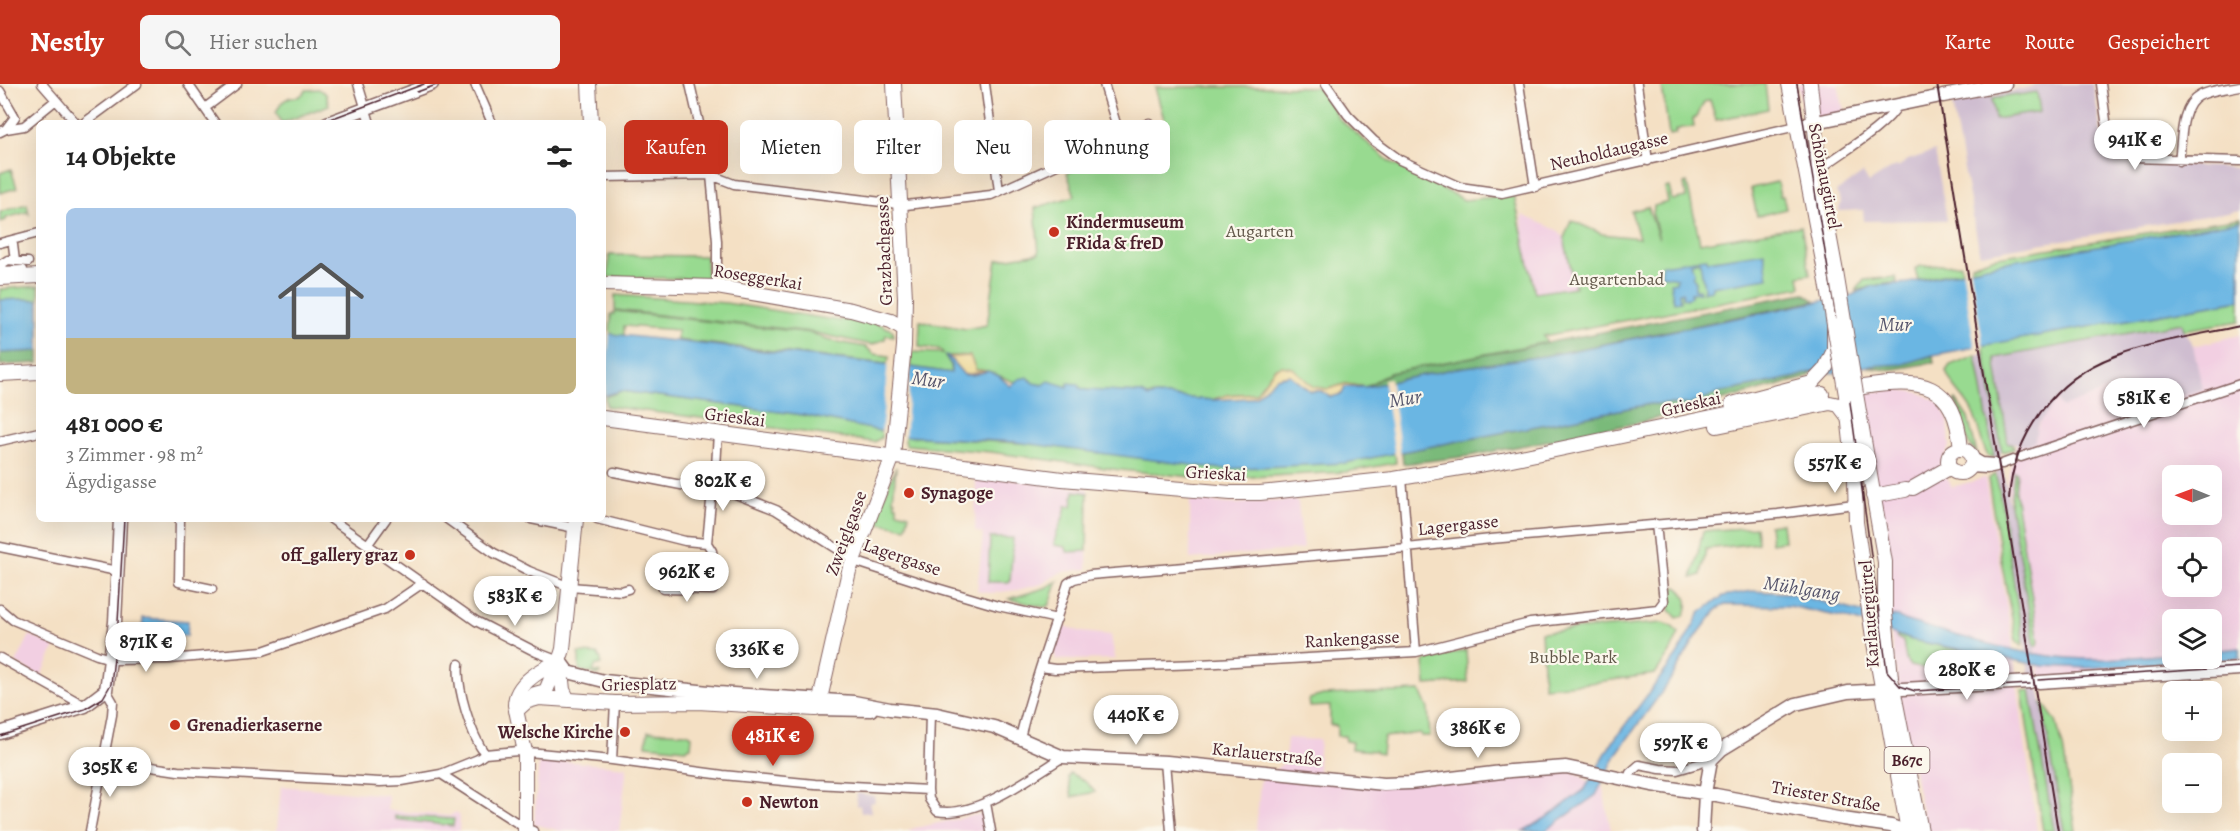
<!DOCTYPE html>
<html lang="de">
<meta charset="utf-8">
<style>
:root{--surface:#fff;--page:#f6f6f6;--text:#222;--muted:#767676;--line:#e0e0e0;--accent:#c8321e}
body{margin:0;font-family:Alegreya,serif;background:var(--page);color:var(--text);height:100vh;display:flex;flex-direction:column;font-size:22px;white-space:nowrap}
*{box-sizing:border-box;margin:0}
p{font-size:20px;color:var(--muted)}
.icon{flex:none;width:33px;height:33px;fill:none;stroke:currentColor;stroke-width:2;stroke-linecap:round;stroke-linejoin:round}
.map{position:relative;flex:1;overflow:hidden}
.sheet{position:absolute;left:36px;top:36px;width:570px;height:402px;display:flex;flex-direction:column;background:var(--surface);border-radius:9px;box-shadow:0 6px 24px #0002}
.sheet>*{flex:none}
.top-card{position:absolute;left:624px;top:36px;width:570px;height:54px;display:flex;gap:12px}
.needle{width:39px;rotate:271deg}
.tools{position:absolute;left:2162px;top:381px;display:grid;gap:12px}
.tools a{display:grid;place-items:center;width:60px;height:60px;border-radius:9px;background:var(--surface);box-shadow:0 6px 24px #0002;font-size:30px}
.price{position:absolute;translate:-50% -51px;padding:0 14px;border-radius:21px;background:#fff;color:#222;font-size:20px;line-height:39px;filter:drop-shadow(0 2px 3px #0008)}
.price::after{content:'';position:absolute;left:50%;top:36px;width:18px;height:14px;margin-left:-9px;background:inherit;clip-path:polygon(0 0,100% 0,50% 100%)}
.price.on{background:var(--accent);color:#fff}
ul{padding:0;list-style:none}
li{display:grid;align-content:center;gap:12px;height:318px;padding:0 30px}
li+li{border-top:2px solid var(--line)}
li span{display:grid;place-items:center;height:186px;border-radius:9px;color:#555}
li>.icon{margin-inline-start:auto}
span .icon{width:108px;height:108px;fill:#fffc;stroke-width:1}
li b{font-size:26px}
h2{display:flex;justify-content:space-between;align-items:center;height:72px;padding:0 30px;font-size:26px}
.tag{padding:0 21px;border-radius:9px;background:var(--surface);box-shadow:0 6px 24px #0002;font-size:21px;line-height:54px}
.tag.on{background:var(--accent);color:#fff}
header{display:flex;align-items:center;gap:36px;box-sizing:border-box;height:84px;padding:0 30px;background:var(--accent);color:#fff}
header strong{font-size:28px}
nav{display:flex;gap:33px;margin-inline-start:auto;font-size:21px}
.search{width:420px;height:54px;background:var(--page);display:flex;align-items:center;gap:15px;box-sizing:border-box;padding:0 21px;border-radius:9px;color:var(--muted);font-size:22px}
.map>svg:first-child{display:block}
.built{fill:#f2cfe2;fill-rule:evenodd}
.industrial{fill:#cfbdd0}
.green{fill:#98da90;stroke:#717c5e;stroke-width:1.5}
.forest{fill:#7aba7a;stroke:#626c52;stroke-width:1.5}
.sand{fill:#eeda9e;stroke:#9c7c64;stroke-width:1.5}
.water{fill:#6ab6e3;stroke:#5a6a87;stroke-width:1.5}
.pier{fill:#f4e0c4}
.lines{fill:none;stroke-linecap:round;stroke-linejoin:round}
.street-casing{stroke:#866361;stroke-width:11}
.secondary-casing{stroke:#866361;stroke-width:15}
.primary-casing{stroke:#866361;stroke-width:16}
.street{stroke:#fff;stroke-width:8}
.secondary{stroke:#fff;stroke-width:12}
.primary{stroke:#fff;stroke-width:14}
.tram{stroke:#4a1f2b;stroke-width:1.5}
.rail{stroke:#4a1f2b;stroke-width:2}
.primary-bridge-casing{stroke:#866361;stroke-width:16;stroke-linecap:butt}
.primary-bridge{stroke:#fff;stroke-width:14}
.poi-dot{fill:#c8321e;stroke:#fbf7ec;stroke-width:2}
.labels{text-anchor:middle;stroke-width:4.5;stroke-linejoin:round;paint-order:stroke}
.shield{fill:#fbf7ec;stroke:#7f6065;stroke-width:1.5}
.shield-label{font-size:16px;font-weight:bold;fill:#4a1f2b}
.street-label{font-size:18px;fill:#4a1f2b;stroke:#fbf7ec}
.poi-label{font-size:18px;font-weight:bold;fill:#4a1f2b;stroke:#fbf7ec;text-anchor:start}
.park-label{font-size:18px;fill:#615749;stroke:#fbf7ec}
.water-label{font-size:20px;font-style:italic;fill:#55546b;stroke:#fbf7ec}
</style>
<header>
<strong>Nestly</strong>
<div class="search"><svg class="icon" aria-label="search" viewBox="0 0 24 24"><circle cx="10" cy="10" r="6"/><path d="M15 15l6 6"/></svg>Hier suchen</div>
<nav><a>Karte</a><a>Route</a><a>Gespeichert</a></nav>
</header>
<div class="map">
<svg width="2240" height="747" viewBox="0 0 2240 747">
<rect width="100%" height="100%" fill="#fbf7ec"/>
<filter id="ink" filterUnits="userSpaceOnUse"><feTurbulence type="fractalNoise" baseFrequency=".0167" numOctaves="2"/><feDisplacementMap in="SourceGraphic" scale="12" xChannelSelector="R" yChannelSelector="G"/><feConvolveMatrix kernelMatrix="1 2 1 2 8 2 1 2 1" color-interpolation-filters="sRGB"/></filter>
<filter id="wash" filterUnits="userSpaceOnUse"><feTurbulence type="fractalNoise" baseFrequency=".008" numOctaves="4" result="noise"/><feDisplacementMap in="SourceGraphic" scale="24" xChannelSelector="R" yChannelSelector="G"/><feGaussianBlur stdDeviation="1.35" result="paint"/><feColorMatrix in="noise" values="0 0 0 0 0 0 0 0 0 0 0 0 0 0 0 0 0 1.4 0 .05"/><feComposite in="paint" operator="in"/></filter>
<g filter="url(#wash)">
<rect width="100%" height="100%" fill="#f4e0c4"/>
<!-- built -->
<path class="built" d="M1798 0H1838L1845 31 1805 40Z
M1522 131 1557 146 1564 154 1575 203 1534 209 1523 156Z
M2240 251V580L2041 599 2007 399 2017 359 2025 361 2053 319 2057 316 2062 322 2120 301 2131 328 2202 305 2193 262ZM2172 392H2211V430H2172ZM2172 464H2211V502H2172ZM2172 536H2211V574H2172Z
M1898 305 1921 309 1939 319 1948 335 1950 362 1940 381 1952 403 1985 394 2012 554 2016 592 2037 747H1926L1901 624 1889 537 1863 309Z
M976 391 1088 405 1087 485 1061 488 1042 500 1017 506 990 509 977 507 983 450 975 447Z
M1190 416 1230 420 1294 416 1298 418 1303 465 1190 475Z
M1062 541 1082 548 1111 551 1115 575 1056 576 1054 568 1057 551Z
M30 551 55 563 41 593 16 579Z
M1287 654 1320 656 1318 680 1320 693 1374 699 1566 683 1588 697 1602 700 1611 747H1256L1260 698 1285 678Z
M539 675 627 683 619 747H561L534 740Z
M281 702 388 711 387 726 449 732 456 728 460 732 459 747H277Z
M985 729 989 747H907L915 744Z"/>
<!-- industrial -->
<path class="industrial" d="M2043 0H2093L2105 73 2111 76 2150 80 2240 84V126L1980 170 1952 21Z
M1935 67 1947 136 1864 137 1863 126 1839 127 1841 117 1836 108 1863 89 1869 99 1895 82 1898 83 1908 76Z
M2183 239 2184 246 2193 262 2203 305 2131 329 2120 301 2062 323 2057 316 2037 342 2035 357 2025 361 2008 359 1994 274Z
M1984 269 1987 273 2002 368H2000L2035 562 2036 583 2064 747H2054L2034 630 2025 561 2021 548 1996 383 1982 312 1978 276 1976 274V271Z
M857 709 874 712 875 718 870 719 871 728 861 729 860 721 856 722Z"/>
<!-- green -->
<path class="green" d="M1664 0H1765L1768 25 1716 36 1710 16 1704 18 1697 33 1693 35 1694 43 1681 44 1675 47 1676 50 1669 51 1662 2Z
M1155 3H1321L1338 34 1389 77 1464 116 1514 111 1535 209 1575 203 1564 154 1571 136 1602 150 1639 154 1631 127 1648 123 1659 155 1653 131 1654 122 1668 118 1665 104 1669 103 1672 116 1686 113 1684 100 1687 99 1700 159 1801 142 1810 190 1799 192 1801 203 1543 252 1547 258 1390 289 1365 303 1345 300 1328 305 1312 303 1275 284 1256 309 1227 311 1212 316 1156 311 1146 312 1142 309 1093 307 1061 302 1016 299 988 287 976 286 969 272H945L951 281 952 289 911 283 912 268 943 269 939 265 919 263 920 237 966 245 987 241 997 176 1039 169 1035 124 1075 112 1067 89 1167 46Z
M319 5 326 10 329 21 282 39 276 28 282 18 290 13C300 13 299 14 306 6Z
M2037 8 2040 28 1995 35 1992 15Z
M11 85 17 104 0 109V89Z
M1777 98 1780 112H1783L1786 125 1757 132 1751 104Z
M27 120 29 130 27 128 6 134V136L0 138V128Z
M2240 134V137L1971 185V181L1992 174Z
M609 171 706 172 707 195 608 193Z
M1961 180 1962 187 1918 196 1915 185 1921 182Z
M1896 193 1897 198 1873 202 1856 207 1864 196Z
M39 202V216H0V205Z
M615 211 726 219 841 237 843 233C861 235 877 237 893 247L894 252 886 251 885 255 872 261 811 248 615 226Z
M2240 216V237L2184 246 2182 239 1995 274 2008 359H2012L2014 365 2002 368 1983 261Z
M615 227 812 249 827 256 866 263 874 270 889 272 888 280 677 256V246L624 242V252L610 250 611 230H614Z
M1976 271 1994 373 1988 372C1980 358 1979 341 1972 327 1965 313 1950 302 1946 287L1950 281Z
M621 307 803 331 882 347 881 354 874 358 724 337 606 322 605 313Z
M1956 316 1968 334 1977 370 1968 359 1963 335 1955 317Z
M904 352 1345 379 1395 369 1396 379 1345 388 1214 395 1120 386 991 368 906 361Z
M896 383 893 415 895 416V421H897V427L909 430 906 444 874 438Z
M2014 388 2017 389 2015 409 2039 558 2037 562H2035L2010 421Z
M1995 390 1999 404 2023 556 2022 562 2016 556 2001 476 1988 395Z
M1074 407 1088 409 1087 467 1067 468 1066 463 1054 461C1055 447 1064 437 1066 422H1072Z
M1782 439 1784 457 1771 459 1769 441Z
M1756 443 1758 459 1706 465 1701 491 1692 494 1703 447Z
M990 454H1013L1010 498H988Z
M1058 497 1049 522 1043 523 1009 515 1045 504Z
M1677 503C1688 510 1690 521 1684 532L1677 534 1670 526 1668 506 1669 504Z
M1663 539 1671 542 1679 549 1671 567 1655 590 1590 599 1544 603 1541 548Z
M1896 551 1912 556 1996 574V578L1973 587 1943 588 1910 582 1906 576 1903 557 1897 554Z
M1466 566 1468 598 1426 601 1424 577Z
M579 569 597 570 601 575V581H596L593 587 600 589 598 591 579 586Z
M2030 606 2054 747H2043L2022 607Z
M1420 607 1428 625 1430 652H1421L1420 649 1384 653 1382 670 1376 669 1375 667 1351 665 1352 658 1346 657 1345 652H1337V642L1330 641V622L1310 623 1309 615 1323 611Z
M2042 618 2056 637 2063 663 2076 747H2064Z
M648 647 687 649 692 652 691 663 686 665 646 661Z
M1070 689 1086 698 1095 708 1072 713 1068 693Z
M395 732 454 735 453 742 395 735Z"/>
<!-- forest -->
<path class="forest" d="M1804 209 1815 217 1545 272 1458 284 1365 303 1390 289Z
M39 267V279L0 281V269Z
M1933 271 1934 279C1912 280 1888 291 1867 282L1903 280Z
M1817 286 1806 294 1642 338 1470 372 1403 380 1402 368 1650 320H1690L1719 309 1796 293Z"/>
<!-- sand -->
<path class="sand" d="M970 272 976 286 988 287 964 291 949 273Z
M1282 282 1293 284 1313 303 1328 305 1345 300 1365 303 1357 304 1331 314 1322 307H1310L1290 291C1271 292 1270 306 1255 312 1243 318 1224 315 1212 316L1227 311 1256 309 1275 284Z"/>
<!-- water -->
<path class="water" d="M2240 137V216L1975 263 1933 271 1903 280 1868 282 1834 289 1817 286 1796 293 1719 309 1690 320H1650L1345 379 1222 385 1015 358 904 352 803 331 621 307 603 312V249L911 283 951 289V281L945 271 948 272 964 291H973L988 287 999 292 1010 302 1019 295 1028 293 1033 299 1043 301 1049 297 1068 303V299L1079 300 1080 304 1086 306 1142 309 1149 313 1156 311 1212 316 1249 314 1256 312 1276 294 1290 291 1310 307H1321L1331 313 1342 310 1345 303H1365L1458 284 1545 272 1852 211 1873 202 1908 199 2001 179Z
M1764 168 1768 194 1712 203V206L1703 208 1704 204 1700 178 1697 175 1707 174V177Z
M1695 176 1696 178 1691 179 1694 189 1692 193 1695 196V206L1699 205 1700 208 1691 209V213L1686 215 1682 213 1683 208H1679L1680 217 1674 218 1670 199 1676 198 1677 194 1661 191 1662 181Z
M23 215 39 216V267L0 269V216Z
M1752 507 1789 509 1861 528 1898 533 1900 535C1960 552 2022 573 2085 575 2113 576 2143 572 2172 570V574H2211V567L2240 564V574L2089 584 2043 582 1912 556 1846 534 1789 522 1725 521 1717 525 1698 550 1667 601 1617 669 1596 711 1545 747H1523L1549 732 1585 705 1611 660 1677 571 1700 529 1723 512Z
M143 534 188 537 187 552 142 549Z"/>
<!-- pier -->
<path class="pier" d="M1970 182 1984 264 1975 266 1962 184Z
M603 246 610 247 604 315H603Z
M888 277 911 280 905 355 881 350Z
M1390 294 1401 371 1395 372 1383 295Z"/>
</g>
<g filter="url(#ink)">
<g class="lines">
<defs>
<path id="street" d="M42 0 76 39
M188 0 215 39
M358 0 370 39
M475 0 492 39
M690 0 711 91 717 157V203
M985 0 999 107
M1104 0 1120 53
M1326 0 1348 31 1374 57 1400 76 1460 103 1502 109 1797 42
M1519 0 1535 103
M1637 0 1648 77
M2101 0 2109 58 2118 68 2133 74 2240 77
M0 7 15 33 6 45 0 48
M209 21 237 0
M84 39 137 0
M6 45 24 42 56 16
M2179 77C2182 57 2180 22 2199 12 2211 5 2227 5 2240 2
M1818 82H1824C1844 67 1887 42 1898 21
M603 93 711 91 734 100 906 121 991 111 1149 39
M0 159 39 149
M13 161 15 177
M0 181 8 176 28 178
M0 187 23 186
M0 357 39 348
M1970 371 1982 378 1995 379
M2021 373 2240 300
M2002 380 2013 376
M1969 384 1987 385 1996 383
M614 388 712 407
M1402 394 1416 568
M715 402 776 426 860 479 937 504 998 522 1057 535
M180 435 179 498 212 505
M331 435 476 537 536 568 559 577
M447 435 494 469 529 487 570 503 621 507 628 505
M531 435 575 444
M597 435 685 457 707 459
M368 460 386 435
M0 463 117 487
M663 505 713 506 714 480 712 467 707 459 712 407 715 402 718 348
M0 525 13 536 97 571 114 576 170 575 263 567 385 525 423 499
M0 574 85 622
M459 580C456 603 471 651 485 670
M1041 583 1055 585 1200 580 1416 568 1530 539 1658 525 1664 517 1656 440
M930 629 928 706 929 715 937 727C975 735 1031 693 1063 673
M1020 654C1032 602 1052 551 1068 499L1074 495 1090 491 1407 464 1491 455 1778 430 1854 420
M104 676 178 687 380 698 402 697 441 690 478 675 485 670 518 667 612 676 723 691 815 700 928 706
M612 676 615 619
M1165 678 1171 747
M441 690 525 744 533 747
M1628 695 1630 689 1639 681 1660 685 1677 686 1711 676
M986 719 991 747
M90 747 112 631 113 618 106 606"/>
<path id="secondary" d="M1943 12 2005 0
M327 39 432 0
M1797 42 1936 13
M560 577 568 588 604 597 718 609 854 618 890 625 937 630 994 643 1063 673 1167 678 1384 700 1410 699 1510 687 1566 683 1652 701 1716 711 1843 735 1891 742 1905 747
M2039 598 2240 585
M815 625 871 626
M0 649 85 622 106 606 115 538 120 435
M1703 747 1705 709 1711 676 1722 665 1796 620 1848 608 2030 598"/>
<path id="primary" d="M589 0 591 39
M1810 0 1823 118 1836 188
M0 194 39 192
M603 200 717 203 851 226 891 237 904 245
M0 290 39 288
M1863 303C1921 295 1955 296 1961 365
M1856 310 1885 478V529L1891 594 1921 747
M1846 311 1855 396 1856 438 1873 553 1908 747
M1732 320 1812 299 1825 285 1834 266V241L1827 198 1789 0
M603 334 1062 395 1231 409H1260L1394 395 1502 377 1822 310
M1717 342 1830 319 1839 321 1848 333
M1948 377a12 12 0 1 1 24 0a12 12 0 1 1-24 0Z
M1913 404 1950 383
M1873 412 1905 406
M560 577 563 606 568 616
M525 618 539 614 615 619 698 618 815 625 820 615 849 487 893 372 904 262 905 214 894 0
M516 627 535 610 546 607C551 593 559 580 563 565L576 435
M525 747V668L515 621C515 599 542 585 560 577"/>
</defs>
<!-- street casing -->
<use href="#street" class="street-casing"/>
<!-- secondary casing -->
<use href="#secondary" class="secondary-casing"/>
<!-- primary casing -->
<use href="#primary" class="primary-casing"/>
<!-- street -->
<use href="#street" class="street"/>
<!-- secondary -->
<use href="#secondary" class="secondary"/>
<!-- primary -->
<use href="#primary" class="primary"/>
<!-- tram -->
<path class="tram" d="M1797 0 1849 311 1887 587 1900 602 1915 607 2030 600
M417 8 439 0
M320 39 424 0
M2038 596 2240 583
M0 652 85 625 103 614 111 600 118 538 124 435"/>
<!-- rail -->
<path class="rail" d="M1937 0 2058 747
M2009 415C2013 351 2055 294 2115 272 2154 257 2199 251 2240 242"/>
<defs>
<path id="primary-bridge" d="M1836 188 1856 310
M1834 241 1846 311"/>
</defs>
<!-- primary-bridge casing -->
<use href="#primary-bridge" class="primary-bridge-casing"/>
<!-- primary-bridge -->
<use href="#primary-bridge" class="primary-bridge"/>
</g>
</g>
<!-- markers -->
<g class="poi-dot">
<circle cx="1054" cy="148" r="6"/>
<circle cx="909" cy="409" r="6"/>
<circle cx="410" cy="471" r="6"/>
<circle cx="175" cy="641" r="6"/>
<circle cx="625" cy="648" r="6"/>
<circle cx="747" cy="718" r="6"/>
</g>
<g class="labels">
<!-- shield labels -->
<rect class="shield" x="1884.5" y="663" width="45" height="26" rx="4.5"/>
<g class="shield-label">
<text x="1907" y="682">B67c</text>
</g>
<!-- street labels -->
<g class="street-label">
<text transform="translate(1609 67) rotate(-13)" y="6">Neuholdaugasse</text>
<text transform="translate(1825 92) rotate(79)" y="6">Schönaugürtel</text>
<text transform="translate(884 167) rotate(-92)" y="6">Grazbachgasse</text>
<text transform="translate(758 193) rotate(9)" y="6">Roseggerkai</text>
<text transform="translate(1691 320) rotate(-13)" y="6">Grieskai</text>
<text transform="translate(735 333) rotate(7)" y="6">Grieskai</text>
<text transform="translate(1216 389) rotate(3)" y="6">Grieskai</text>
<text transform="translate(1458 441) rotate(-6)" y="6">Lagergasse</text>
<text transform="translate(846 449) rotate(-70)" y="6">Zweiglgasse</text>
<text transform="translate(902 473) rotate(19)" y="6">Lagergasse</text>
<text transform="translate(1869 530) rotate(-94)" y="6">Karlauergürtel</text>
<text transform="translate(1352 555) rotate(-3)" y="6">Rankengasse</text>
<text transform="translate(639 600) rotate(-1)" y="6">Griesplatz</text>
<text transform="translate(1267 670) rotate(6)" y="6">Karlauerstraße</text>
<text transform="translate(1826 712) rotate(10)" y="6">Triester Straße</text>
</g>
<!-- poi labels -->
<g class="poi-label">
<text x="1066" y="144">Kindermuseum<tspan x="1066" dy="21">FRida &amp; freD</tspan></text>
<text x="921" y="415">Synagoge</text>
<text x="398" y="477" text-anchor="end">off_gallery graz</text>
<text x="187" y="647">Grenadierkaserne</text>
<text x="613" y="654" text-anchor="end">Welsche Kirche</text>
<text x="759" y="724">Newton</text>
</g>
<!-- park labels -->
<g class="park-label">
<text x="1260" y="153">Augarten</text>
<text x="1617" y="201">Augartenbad</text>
<text x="1573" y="579">Bubble Park</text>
</g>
<!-- water labels -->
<g class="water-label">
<text x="1895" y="247">Mur</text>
<text transform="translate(928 295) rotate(8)" y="7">Mur</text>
<text transform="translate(1405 314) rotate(-9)" y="7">Mur</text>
<text transform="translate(1802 504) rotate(9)" y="7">Mühlgang</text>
</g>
</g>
</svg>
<div class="tools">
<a><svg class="needle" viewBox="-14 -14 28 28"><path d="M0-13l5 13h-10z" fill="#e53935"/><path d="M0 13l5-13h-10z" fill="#767676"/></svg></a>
<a><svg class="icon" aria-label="locate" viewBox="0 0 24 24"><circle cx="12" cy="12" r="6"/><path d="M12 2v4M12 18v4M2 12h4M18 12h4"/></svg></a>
<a><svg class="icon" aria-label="layers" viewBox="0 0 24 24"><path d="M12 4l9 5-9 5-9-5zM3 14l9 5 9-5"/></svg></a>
<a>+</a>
<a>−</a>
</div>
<b class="price" style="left:2135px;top:87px">941K €</b>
<b class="price" style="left:2144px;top:345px">581K €</b>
<b class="price" style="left:1835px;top:410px">557K €</b>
<b class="price" style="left:723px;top:428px">802K €</b>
<b class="price" style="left:687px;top:519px">962K €</b>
<b class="price" style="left:515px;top:543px">583K €</b>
<b class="price" style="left:146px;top:589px">871K €</b>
<b class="price" style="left:757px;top:596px">336K €</b>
<b class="price" style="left:1967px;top:617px">280K €</b>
<b class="price" style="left:1136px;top:662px">440K €</b>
<b class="price" style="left:1478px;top:675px">386K €</b>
<b class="price on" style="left:773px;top:683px">481K €</b>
<b class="price" style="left:1681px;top:690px">597K €</b>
<b class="price" style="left:110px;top:714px">305K €</b>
<div class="top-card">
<a class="tag on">Kaufen</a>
<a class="tag">Mieten</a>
<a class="tag">Filter</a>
<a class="tag">Neu</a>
<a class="tag">Wohnung</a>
</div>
<section class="sheet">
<h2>14 Objekte<svg class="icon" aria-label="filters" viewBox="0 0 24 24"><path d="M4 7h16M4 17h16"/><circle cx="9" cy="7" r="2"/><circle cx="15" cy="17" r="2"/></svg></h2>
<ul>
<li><span style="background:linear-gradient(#a9c7e8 70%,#c2b280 0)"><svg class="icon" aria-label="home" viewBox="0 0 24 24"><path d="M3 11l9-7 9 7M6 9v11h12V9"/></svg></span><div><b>481 000 €</b><p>3 Zimmer · 98 m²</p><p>Ägydigasse</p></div></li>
</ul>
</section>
</div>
